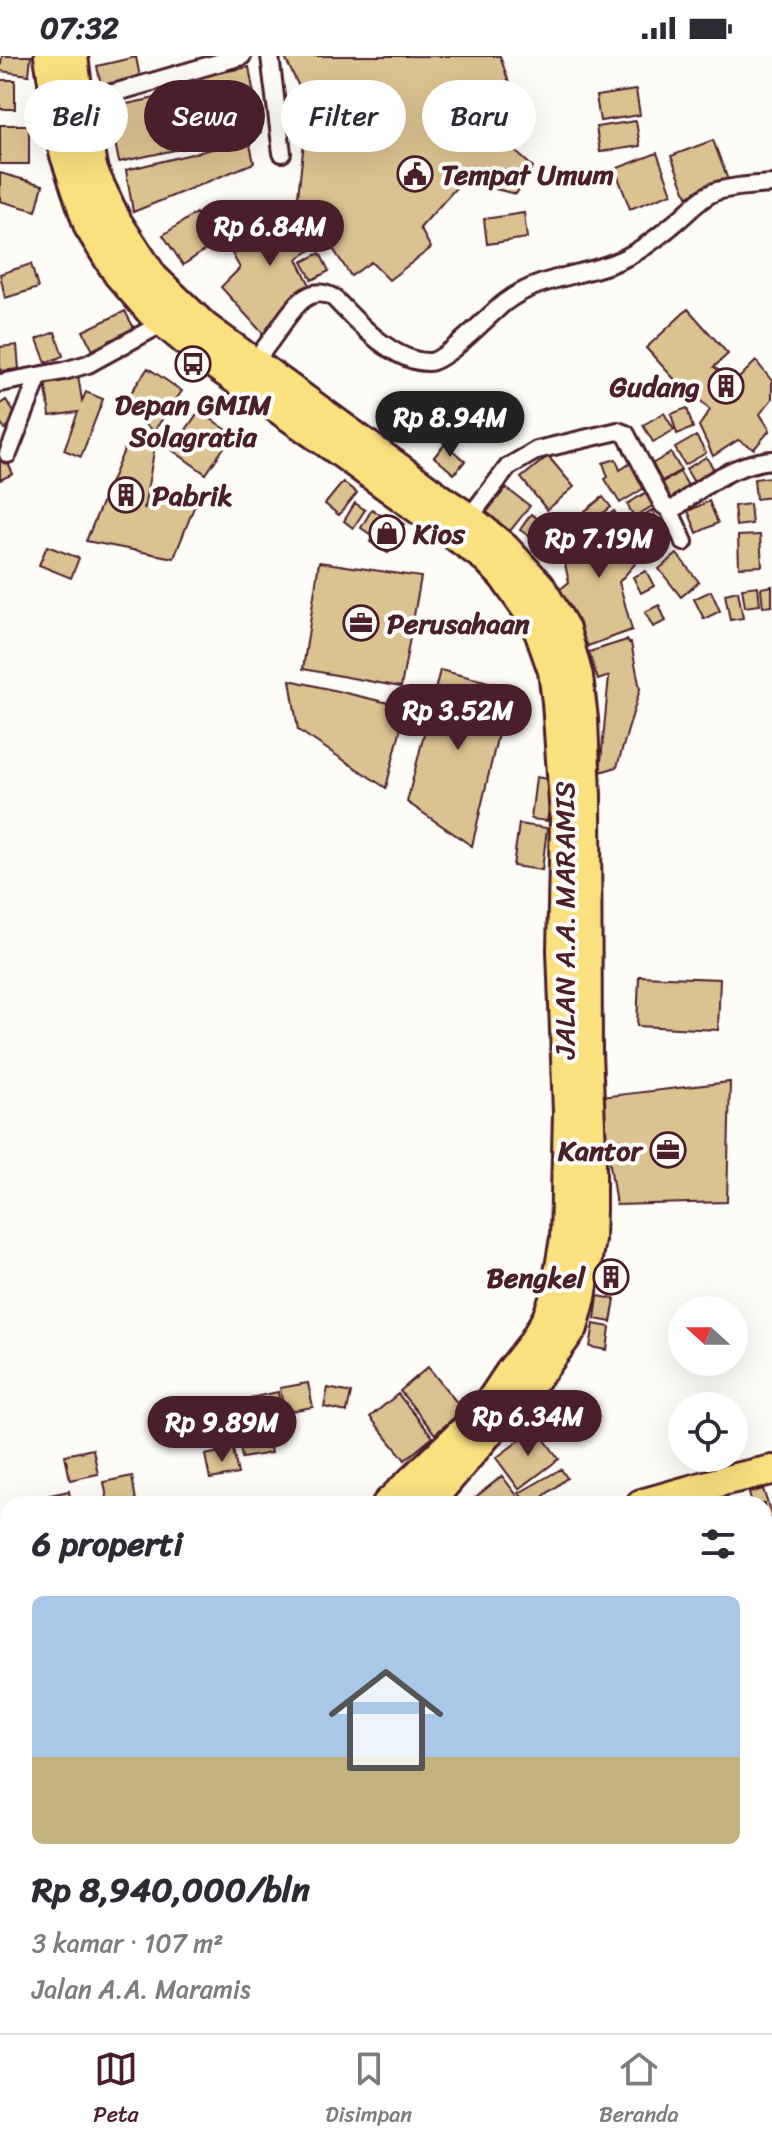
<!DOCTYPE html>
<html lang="id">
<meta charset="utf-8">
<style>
:root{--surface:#fff;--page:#f2f2f3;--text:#2b2b33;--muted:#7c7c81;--line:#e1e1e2;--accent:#4a1f2b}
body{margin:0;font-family:Sriracha,sans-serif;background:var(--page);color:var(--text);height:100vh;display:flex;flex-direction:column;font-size:30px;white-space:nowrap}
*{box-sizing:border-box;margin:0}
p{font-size:26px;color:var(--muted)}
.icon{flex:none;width:44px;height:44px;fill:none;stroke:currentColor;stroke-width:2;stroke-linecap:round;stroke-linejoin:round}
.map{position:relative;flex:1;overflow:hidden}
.details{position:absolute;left:0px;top:1440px;width:772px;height:538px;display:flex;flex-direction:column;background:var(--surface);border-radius:24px 24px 0 0;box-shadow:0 8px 32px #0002}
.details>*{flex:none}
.guide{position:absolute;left:24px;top:24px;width:724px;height:72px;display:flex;gap:16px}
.needle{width:52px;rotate:291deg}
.fabs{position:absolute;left:668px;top:1240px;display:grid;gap:16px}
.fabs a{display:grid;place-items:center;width:80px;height:80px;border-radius:50%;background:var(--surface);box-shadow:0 8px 32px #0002;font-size:40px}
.price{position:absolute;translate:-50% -68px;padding:0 18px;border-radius:28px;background:var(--accent);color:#fff;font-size:26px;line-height:52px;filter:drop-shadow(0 2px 4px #0008)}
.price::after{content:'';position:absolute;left:50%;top:48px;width:24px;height:18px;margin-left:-12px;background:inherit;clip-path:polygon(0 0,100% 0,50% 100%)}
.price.selected{background:#222;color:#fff}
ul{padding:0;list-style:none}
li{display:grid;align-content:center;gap:16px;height:424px;padding:0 32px}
li span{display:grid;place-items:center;height:248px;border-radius:12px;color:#555}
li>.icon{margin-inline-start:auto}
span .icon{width:144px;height:144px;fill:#fffc;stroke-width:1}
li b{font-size:34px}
h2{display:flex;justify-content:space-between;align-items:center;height:96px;padding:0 32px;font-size:34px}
.tag{padding:0 28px;border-radius:36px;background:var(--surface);box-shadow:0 8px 32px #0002;font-size:28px;line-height:72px}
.tag.selected{background:var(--accent);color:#fff}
.status{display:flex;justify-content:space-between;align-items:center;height:56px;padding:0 40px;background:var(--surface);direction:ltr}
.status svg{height:22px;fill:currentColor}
.dock{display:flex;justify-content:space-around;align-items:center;height:112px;border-top:2px solid var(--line);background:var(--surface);font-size:22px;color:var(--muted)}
.dock a{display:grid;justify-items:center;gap:4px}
.dock .selected{color:var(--accent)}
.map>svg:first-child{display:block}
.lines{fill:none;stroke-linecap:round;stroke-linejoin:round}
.river{stroke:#8fd3f1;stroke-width:28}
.building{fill:#dbc291;stroke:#4a1f2b;stroke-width:2}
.minor-casing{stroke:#4a1f2b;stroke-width:22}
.trunk-casing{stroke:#4a1f2b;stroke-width:34}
.minor{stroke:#fdfcf7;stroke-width:16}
.trunk{stroke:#fbe080;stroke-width:28}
.labels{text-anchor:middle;stroke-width:8;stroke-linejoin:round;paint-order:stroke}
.poi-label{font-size:28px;font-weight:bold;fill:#4a1f2b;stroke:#fdfcf7;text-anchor:start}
.street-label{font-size:28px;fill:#4a1f2b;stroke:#fdfcf7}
</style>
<div class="status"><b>07:32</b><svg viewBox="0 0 49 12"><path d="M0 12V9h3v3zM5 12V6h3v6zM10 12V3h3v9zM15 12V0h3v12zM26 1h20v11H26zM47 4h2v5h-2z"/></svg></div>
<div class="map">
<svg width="772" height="1977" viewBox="0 0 772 1977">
<rect width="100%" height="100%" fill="#fdfcf7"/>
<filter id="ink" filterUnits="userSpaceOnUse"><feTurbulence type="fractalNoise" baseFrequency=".0125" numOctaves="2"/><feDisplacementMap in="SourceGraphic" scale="16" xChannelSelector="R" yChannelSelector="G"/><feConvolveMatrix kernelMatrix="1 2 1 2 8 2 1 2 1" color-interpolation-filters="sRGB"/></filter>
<g filter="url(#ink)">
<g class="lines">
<!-- river -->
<path class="river" d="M764 1539H772
M451 1977 456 1970"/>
</g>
<!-- building -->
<path class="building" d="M2 0H31L29 19 0 15Z
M284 0H500L522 66 516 96 533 111 516 138 462 125 420 172 431 192 389 224 371 206 351 220 298 140 308 49Z
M136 1 140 21 101 29 97 10Z
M249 11 261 77 198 90 186 23Z
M0 24H15V53H0Z
M636 34 640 59 600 65 596 40Z
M179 37 189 91 119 106 108 52Z
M636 65 640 90 600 96 596 71Z
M0 69H29V108H0Z
M249 84 254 107 133 156 126 114Z
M713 84 728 124 687 140 671 100Z
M657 97 672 137 630 153 615 113Z
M0 117 43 129 36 155 0 145Z
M301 154 319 189 297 203 310 229 265 280 221 231 240 212 229 192 259 157 276 168Z
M196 157 207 174 219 164 233 181 216 195 211 190 183 209 163 179Z
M524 157 527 182 487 188 484 163Z
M320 197 329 215 312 224 302 206Z
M31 208 38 232 5 242 0 218Z
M688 253 728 298 714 311 735 326 756 305 772 325V343L760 358 770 374 754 393 738 384 713 400 699 370 710 354 689 333 686 336 646 292Z
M125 255 136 276 94 297 83 275Z
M55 276 63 300 46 307 37 283Z
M17 289 19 313 0 315V291Z
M148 312 182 335 154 375 121 351Z
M78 319 82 345 86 336 103 343 81 401 64 394 78 356 50 360 45 325Z
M6 344 19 364 5 373 0 366V348Z
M687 352 693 372 677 378 671 358Z
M199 355 233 378 206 418 172 394Z
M664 357 674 374 653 386 643 369Z
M132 375 156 384 144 453 157 432 196 446 174 502 86 485Z
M696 380 706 397 685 409 675 392Z
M445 388 465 405 454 418 434 401Z
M0 390 13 418 0 424Z
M671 397 681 414 660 426 650 409Z
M548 400 574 431 547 454 521 422Z
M706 401 717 418 696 430 686 413Z
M616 403 620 414 631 407 646 431 620 447 605 423 608 421 603 407Z
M680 416 690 433 669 445 659 428Z
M770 421 772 441 756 443 754 423Z
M343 426 357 437 339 459 325 448Z
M506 432 530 450 510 475 486 457Z
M647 436 654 449 634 461 627 448Z
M603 441 611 451 593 465 585 455Z
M709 445 718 467 697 477 688 455Z
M355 447 365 454 353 472 344 465Z
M750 448 752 468 736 470 734 450Z
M372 453 382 460 370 478 361 472Z
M652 454 659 467 640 478 633 466Z
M614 455 642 500 619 526 632 574 588 590 558 535 569 526 562 495Z
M386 458 404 468 388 497 370 486Z
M531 458 562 479 552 495 520 474Z
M660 474 667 487 647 498 640 486Z
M760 479 762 510 739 511 738 480Z
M47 490 79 502 71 522 39 509Z
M677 498 699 526 681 541 659 513Z
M319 506 421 521 401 631 303 613Z
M646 515 654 530 641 537 633 521Z
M758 530 760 549 745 551 742 532Z
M772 530V550L763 551 761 532Z
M711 535 720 555 704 563 694 543Z
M738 535 743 562 730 564 725 538Z
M659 549 666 565 653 571 645 556Z
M627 584 629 587H631L640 633 617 711 600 716 609 620 598 624 589 596Z
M440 614 509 631 472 790 407 746Z
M290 624 406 651 386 732 298 674Z
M536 721 554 724 547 765 531 763Z
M519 768 547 772 542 814 513 810Z
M639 920 720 923 718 974 637 970Z
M730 1026 727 1146 616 1149 600 1041Z
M603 1210 620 1211 618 1233 601 1231Z
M598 1240 615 1243 611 1266 595 1263Z
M594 1268 610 1271 607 1294 590 1291Z
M428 1311 463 1354 435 1378 400 1335Z
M308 1327 313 1351 284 1356 280 1332Z
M328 1332 351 1337 347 1356 324 1351Z
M278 1336 282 1361 254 1366 250 1342Z
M398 1338 433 1381 405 1404 370 1361Z
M266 1372 271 1397 242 1402 238 1378Z
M536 1372 559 1403 519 1433 496 1402Z
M93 1393 98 1418 70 1424 65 1399Z
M233 1393 238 1418 210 1423 205 1399Z
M561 1413 567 1422 540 1443 543 1448H527L519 1437Z
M132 1420 136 1445 108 1448 104 1426Z
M502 1420 522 1446 520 1448H467Z
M763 1433 772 1461 764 1463V1448H752L749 1437Z
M69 1435 71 1448H42L41 1441Z
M0 1668 8 1672V1679L1 1695Z
M2 1727 8 1732V1793L0 1786V1729Z
M1 1961 8 1963V1970H27L47 1977H0Z
M128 1970H294L292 1977H125Z"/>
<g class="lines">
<defs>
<path id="minor" d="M270 0 282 97
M79 47 242 0
M254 306C260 298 267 290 273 281 288 262 305 224 334 242 357 266 393 306 428 306 444 307 489 259 504 247 542 217 594 221 634 197 652 187 668 173 683 160 693 151 704 139 717 135 734 130 755 129 772 128
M0 327 64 315 88 308 163 267
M8 398 39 320
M669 453 684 486
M469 462 508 411 537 394 618 375 626 378 663 449 669 453H674C702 430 735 407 772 404
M0 1547 8 1546
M0 1714 8 1721
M0 1937 8 1908"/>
<path id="trunk" d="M49 0 64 96 89 171 118 218 152 257 211 306 333 391 487 503 503 520 532 561 540 578 553 615 557 646 565 761 562 894 568 1056 565 1182 555 1241 547 1262 532 1288 510 1316 490 1346 470 1369 387 1448
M73 0 79 47 93 115 117 166 153 221 205 271 451 450 469 462 505 492 540 530 565 573 578 620 583 663 586 740 587 997 591 1093V1153L590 1183 581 1242 573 1272 543 1313 428 1448
M641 1448 726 1424 772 1414
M0 1848 8 1839"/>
</defs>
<!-- minor casing -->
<use href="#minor" class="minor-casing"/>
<!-- trunk casing -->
<use href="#trunk" class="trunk-casing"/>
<!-- minor -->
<use href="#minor" class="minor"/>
<!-- trunk -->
<use href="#trunk" class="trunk"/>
</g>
</g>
<!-- icons -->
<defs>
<symbol id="civic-ring" viewBox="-11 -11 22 22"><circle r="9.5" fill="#fdfcf7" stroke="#4a1f2b" stroke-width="1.5"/><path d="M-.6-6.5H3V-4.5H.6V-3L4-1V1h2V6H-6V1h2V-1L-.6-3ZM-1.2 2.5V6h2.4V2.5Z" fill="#4a1f2b"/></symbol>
<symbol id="bus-ring" viewBox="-11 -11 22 22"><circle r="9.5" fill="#fdfcf7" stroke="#4a1f2b" stroke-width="1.5"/><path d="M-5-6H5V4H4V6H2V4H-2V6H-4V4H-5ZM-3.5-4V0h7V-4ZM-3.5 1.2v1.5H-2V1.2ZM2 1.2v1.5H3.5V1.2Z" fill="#4a1f2b"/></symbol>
<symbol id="building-ring" viewBox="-11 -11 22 22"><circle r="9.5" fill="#fdfcf7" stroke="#4a1f2b" stroke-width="1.5"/><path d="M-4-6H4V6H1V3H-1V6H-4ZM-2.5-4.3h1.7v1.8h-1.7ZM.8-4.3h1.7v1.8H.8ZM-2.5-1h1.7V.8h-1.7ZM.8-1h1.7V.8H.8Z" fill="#4a1f2b"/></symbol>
<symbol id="shop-ring" viewBox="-11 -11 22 22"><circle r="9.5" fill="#fdfcf7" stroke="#4a1f2b" stroke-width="1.5"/><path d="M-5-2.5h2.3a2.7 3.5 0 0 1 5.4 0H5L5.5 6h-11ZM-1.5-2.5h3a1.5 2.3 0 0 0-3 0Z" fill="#4a1f2b"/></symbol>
<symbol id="office-ring" viewBox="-11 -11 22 22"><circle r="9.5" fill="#fdfcf7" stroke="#4a1f2b" stroke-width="1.5"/><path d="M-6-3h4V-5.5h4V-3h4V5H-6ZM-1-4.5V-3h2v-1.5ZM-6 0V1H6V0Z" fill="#4a1f2b"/></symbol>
</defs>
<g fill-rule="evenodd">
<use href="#civic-ring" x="395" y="98" width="40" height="40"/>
<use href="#bus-ring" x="173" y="288" width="40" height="40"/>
<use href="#building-ring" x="706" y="310" width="40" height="40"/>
<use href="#building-ring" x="106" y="419" width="40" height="40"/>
<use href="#shop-ring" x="367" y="457" width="40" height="40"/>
<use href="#office-ring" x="341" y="547" width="40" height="40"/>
<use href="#office-ring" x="648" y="1074" width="40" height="40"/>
<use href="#building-ring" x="591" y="1201" width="40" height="40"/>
</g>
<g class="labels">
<!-- poi labels -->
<g class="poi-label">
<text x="441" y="128">Tempat Umum</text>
<text x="700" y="340" text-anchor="end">Gudang</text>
<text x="193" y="358" text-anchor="middle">Depan GMIM<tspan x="193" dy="32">Solagratia</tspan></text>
<text x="152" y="449">Pabrik</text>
<text x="413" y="487">Kios</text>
<text x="387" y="577">Perusahaan</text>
<text x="642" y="1104" text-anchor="end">Kantor</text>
<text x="585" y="1231" text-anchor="end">Bengkel</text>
</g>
<!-- street labels -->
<g class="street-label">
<text transform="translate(564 864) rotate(-90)" y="10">JALAN A.A. MARAMIS</text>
</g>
</g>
</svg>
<div class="fabs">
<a><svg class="needle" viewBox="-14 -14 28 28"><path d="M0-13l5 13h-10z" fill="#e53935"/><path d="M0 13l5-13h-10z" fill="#7c7c81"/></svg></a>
<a><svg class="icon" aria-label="locate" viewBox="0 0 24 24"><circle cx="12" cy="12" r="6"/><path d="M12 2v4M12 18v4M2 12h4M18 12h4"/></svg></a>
</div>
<b class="price" style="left:270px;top:212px">Rp 6.84M</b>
<b class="price selected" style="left:450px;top:403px">Rp 8.94M</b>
<b class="price" style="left:599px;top:524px">Rp 7.19M</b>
<b class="price" style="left:458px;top:696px">Rp 3.52M</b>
<b class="price" style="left:528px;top:1402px">Rp 6.34M</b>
<b class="price" style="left:222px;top:1408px">Rp 9.89M</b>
<div class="guide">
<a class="tag">Beli</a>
<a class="tag selected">Sewa</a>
<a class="tag">Filter</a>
<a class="tag">Baru</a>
</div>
<section class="details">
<h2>6 properti<svg class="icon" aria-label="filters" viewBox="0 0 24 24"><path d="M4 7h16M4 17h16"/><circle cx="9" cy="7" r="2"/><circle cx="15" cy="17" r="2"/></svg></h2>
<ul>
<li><span style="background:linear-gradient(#a9c7e8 65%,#c2b280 0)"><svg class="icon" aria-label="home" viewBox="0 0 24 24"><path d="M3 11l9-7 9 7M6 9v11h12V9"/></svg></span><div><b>Rp 8,940,000/bln</b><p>3 kamar · 107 m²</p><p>Jalan A.A. Maramis</p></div></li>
</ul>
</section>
</div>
<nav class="dock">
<a class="selected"><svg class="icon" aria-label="map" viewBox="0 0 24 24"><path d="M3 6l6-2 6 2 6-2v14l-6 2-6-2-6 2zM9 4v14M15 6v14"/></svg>Peta</a>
<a><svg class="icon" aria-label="saved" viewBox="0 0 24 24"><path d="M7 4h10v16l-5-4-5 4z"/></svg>Disimpan</a>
<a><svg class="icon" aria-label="home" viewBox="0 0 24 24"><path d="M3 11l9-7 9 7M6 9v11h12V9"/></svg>Beranda</a>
</nav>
